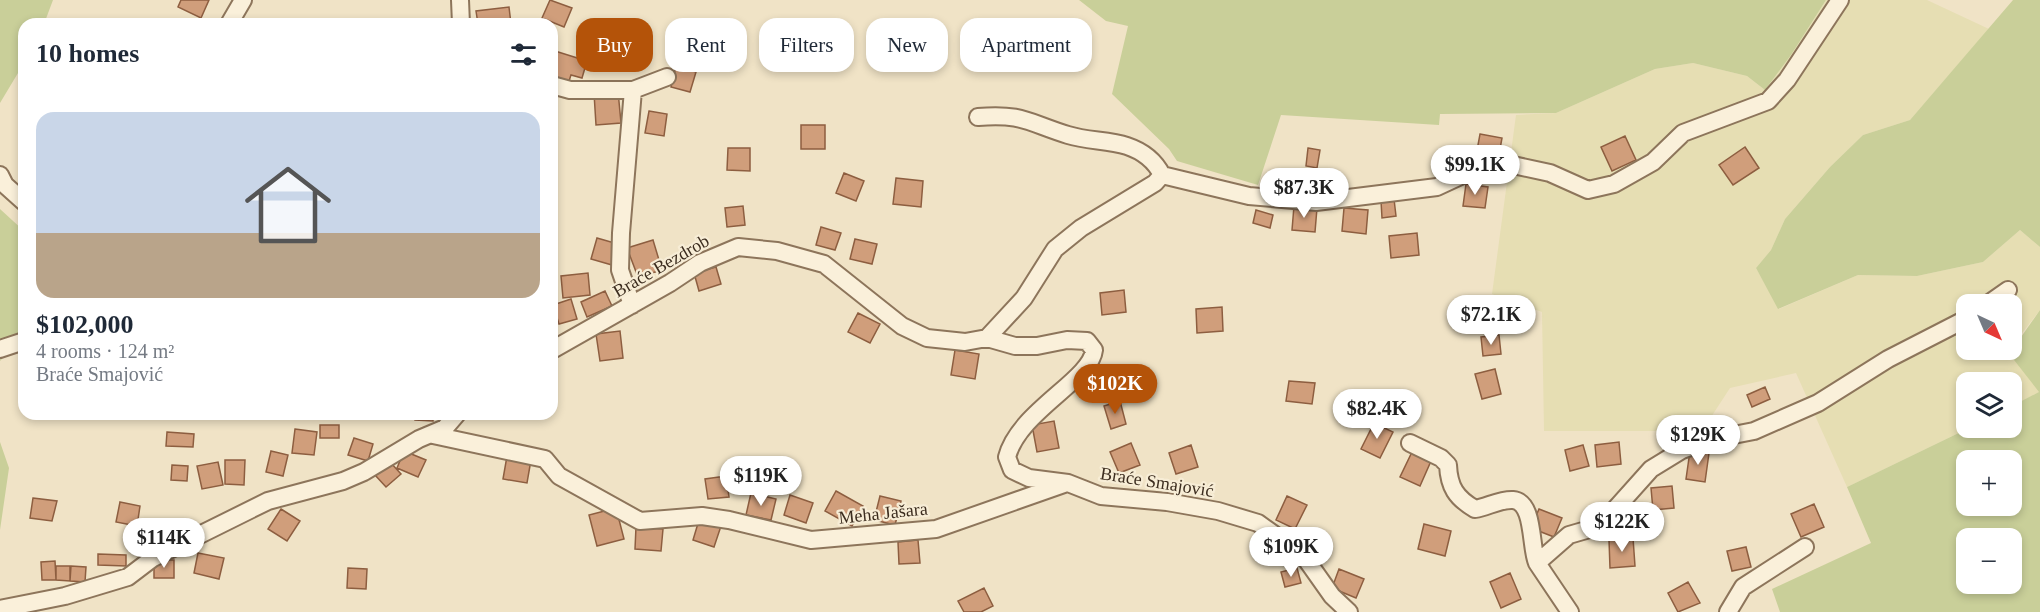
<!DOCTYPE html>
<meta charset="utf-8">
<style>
:root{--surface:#fff;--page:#f2f2f3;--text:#1f2937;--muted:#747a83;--accent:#b45309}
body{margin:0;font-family:"Times New Roman",serif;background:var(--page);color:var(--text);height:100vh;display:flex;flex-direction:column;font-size:22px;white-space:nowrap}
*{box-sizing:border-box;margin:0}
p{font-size:20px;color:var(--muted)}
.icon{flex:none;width:33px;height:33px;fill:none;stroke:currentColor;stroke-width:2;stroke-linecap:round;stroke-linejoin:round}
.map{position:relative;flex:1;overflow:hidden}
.panel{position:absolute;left:18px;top:18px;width:540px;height:402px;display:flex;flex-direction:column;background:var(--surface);border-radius:18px;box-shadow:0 3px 9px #0003}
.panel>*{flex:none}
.banner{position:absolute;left:576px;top:18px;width:570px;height:54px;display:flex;gap:12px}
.needle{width:39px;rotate:136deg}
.fabs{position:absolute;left:1956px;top:294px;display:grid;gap:12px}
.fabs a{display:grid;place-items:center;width:66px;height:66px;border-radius:12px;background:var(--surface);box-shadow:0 3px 9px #0003;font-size:30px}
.price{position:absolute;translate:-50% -51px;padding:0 14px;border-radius:21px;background:#fff;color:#222;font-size:20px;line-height:39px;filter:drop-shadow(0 2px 3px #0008)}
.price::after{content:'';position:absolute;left:50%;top:36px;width:18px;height:14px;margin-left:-9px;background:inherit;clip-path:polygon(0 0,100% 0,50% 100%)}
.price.selected{background:var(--accent);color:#fff}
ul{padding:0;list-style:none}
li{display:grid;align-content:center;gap:12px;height:318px;padding:0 18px}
li span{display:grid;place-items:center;height:186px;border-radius:18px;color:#555}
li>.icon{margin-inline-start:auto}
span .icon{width:108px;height:108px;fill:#fffc;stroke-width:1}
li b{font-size:26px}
h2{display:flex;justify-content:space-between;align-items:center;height:72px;padding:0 18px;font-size:26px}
.tag{padding:0 21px;border-radius:18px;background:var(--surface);box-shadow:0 3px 9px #0003;font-size:21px;line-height:54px}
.tag.selected{background:var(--accent);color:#fff}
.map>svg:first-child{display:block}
.farmland{fill:#e6deb3}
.green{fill:#c9cf99;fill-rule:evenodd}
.building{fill:#d09e7b;stroke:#8d5e40;stroke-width:1.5}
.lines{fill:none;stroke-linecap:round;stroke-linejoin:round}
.minor-casing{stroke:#8d755b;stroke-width:20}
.minor{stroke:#faf0da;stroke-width:16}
.labels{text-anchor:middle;stroke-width:4.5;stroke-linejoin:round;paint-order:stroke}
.street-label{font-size:18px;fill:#3c2d1f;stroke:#f7edd6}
</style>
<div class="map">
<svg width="2040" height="612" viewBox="0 0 2040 612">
<rect width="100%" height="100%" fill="#f0e3c6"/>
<!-- farmland -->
<path class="farmland" d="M1826 0H1927L1989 29 1910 120 1863 135 1830 167 1785 219 1771 250 1756 268 1779 309 1858 275 1917 276 1983 262 2020 230 2040 247V310L2012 346V304H1966V350H2009L2040 392 2012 406V382H1966L1969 428 1847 487 1796 373 1730 388 1702 431H1544L1542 312 1492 294 1516 115 1556 113 1655 69 1693 63 1747 76 1765 90 1791 55Z"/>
<!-- green -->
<path class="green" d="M0 0H53L44 24H24V63L0 103Z
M1079 0H1826L1791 55 1765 90 1747 76 1693 63 1655 69 1556 113 1440 114 1439 125 1281 115 1258 185 1177 161 1169 149 1112 94 1128 26 1106 21Z
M2013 0H2040V247L2020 230 1983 262 1917 276 1858 275 1778 309 1756 268 1771 250 1785 219 1830 167 1863 135 1910 120Z
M0 209 24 231V336L0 361Z
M2040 310V612H1780L1772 589 1871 543 1847 487 1969 428H2012V406L2039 392 2007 351 2012 350ZM1966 460H2012V506H1966ZM1966 538H2012V584H1966Z
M0 442 9 468 0 530Z"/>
<!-- building -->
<path class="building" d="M181 0H209L201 18 178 7Z
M550 0 572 8 564 27 542 18Z
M509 7 511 24H478L476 11Z
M711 29 726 33 721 50 706 46Z
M555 51 587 61 582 78 571 75 567 87 552 82V62Z
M676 66 696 72 690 92 671 87Z
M618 91 621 123 596 125 594 93Z
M649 111 667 114 664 136 645 133Z
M801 125H825V149H801Z
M1480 134 1502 138 1498 160 1476 156Z
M1625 136 1636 160 1612 171 1601 147Z
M1745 147 1759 168 1733 185 1719 165Z
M728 148H750V171L727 170Z
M1308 148 1320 150 1317 168 1306 166Z
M844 173 864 181 856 201 836 193Z
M896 178 923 181 921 207 893 204Z
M1466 184 1488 187 1485 208 1463 206Z
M1394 199 1396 216 1382 218 1381 201Z
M743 206 745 225 727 227 725 208Z
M1294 206 1317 208 1315 232 1292 230Z
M1344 208 1368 210 1366 234 1342 231Z
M1256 210 1273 215 1270 228 1253 223Z
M821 227 841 233 835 250 816 245Z
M1417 233 1419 255 1391 258 1389 236Z
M597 238 618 244 612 265 591 259Z
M855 239 877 244 872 264 850 259Z
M653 240 662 270 638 277 627 248Z
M716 267 721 284 699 291 694 273Z
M588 273 590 295 563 298 561 276Z
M1124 290 1126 312 1102 315 1100 293Z
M605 291 612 306 587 317 581 302Z
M571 299 577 319 559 324 553 305Z
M1222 307 1223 331 1197 333 1196 309Z
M858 313 880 324 870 343 848 332Z
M620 331 623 358 600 361 596 334Z
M1499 335 1501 354 1483 356 1481 337Z
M955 350 979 354 975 379 951 375Z
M1495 369 1501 394 1482 399 1475 374Z
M1289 381 1315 383 1312 404 1286 401Z
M1765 387 1770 399 1752 407 1747 395Z
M1120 401 1126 424 1111 429 1104 406Z
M415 414H433V421L415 420Z
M1054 421 1059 448 1037 452 1032 425Z
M1374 423 1393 432 1380 458 1361 449Z
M320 425H339V438H320Z
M295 429 317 432 314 455 292 453Z
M167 432 194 434 193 447 166 446Z
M354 438 373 444 368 461 348 455Z
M1619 442 1621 464 1597 467 1595 445Z
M1131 443 1140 465 1119 473 1110 452Z
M1191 445 1198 467 1176 474 1169 453Z
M1583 445 1589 466 1570 471 1565 450Z
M271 451 288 455 283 476 266 472Z
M404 451 426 460 418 477 397 468Z
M1690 451 1709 453 1705 482 1686 479Z
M1412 452 1431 461 1420 486 1400 477Z
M507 456 531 460 527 483 503 479Z
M225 460H245L244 485 225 484Z
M218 462 223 485 202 489 197 466Z
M390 462 401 474 386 487 375 475Z
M172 465 188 466 187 481 171 480Z
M726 476 729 497 708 499 705 479Z
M1672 486 1674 508 1653 510 1651 488Z
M836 491 863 506 852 526 825 511Z
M751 493 776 499 771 520 746 515Z
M790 495 813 503 806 523 784 515Z
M880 496 901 501 895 525 874 520Z
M1287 496 1307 505 1295 529 1276 520Z
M33 498 57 501 52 521 30 518Z
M120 502 140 506 137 526 116 522Z
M1814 504 1824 527 1801 537 1791 514Z
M616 508 624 539 597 546 589 515Z
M281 509 300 521 287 541 268 529Z
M1539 509 1562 518 1554 537 1531 528Z
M699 520 721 526 714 547 693 540Z
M1424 524 1451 531 1445 556 1418 549Z
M636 527 663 529 661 551 635 549Z
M1633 538 1635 566 1610 568 1609 540Z
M918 540 920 563 899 564 898 542Z
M1746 547 1751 567 1732 571 1727 551Z
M198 553 224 558 219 579 194 573Z
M98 554 126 555V566L98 565Z
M154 560H174V578H154Z
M55 561 56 580H42L41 562Z
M56 566H70V581L56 580Z
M71 566 86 567 85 582 70 581Z
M348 568 367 569 366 589 347 588Z
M1297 568 1301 583 1285 587 1281 572Z
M1339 569 1364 579 1356 598 1332 588Z
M1510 573 1521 599 1501 608 1490 582Z
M1688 582 1700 603 1678 612 1668 593Z
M984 588 993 606 981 612H964L958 601Z"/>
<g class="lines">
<defs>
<path id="minor" d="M460 0 461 24
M229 24 243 0
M552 85 570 90H633
M978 117C1022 113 1029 123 1068 135 1087 141 1109 140 1127 146 1142 151 1155 161 1162 175L1155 183 1081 228 1055 249 1024 298 987 338
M0 175 5 185 24 202
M1162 175 1249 196 1316 202 1437 187 1465 174 1513 165 1550 173 1588 190 1614 184 1653 162 1683 133 1768 101 1787 80 1840 0
M1988 304 2008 290
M632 305 620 270 621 233 633 90 667 77
M0 349 24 341
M552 350 670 283 700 263 738 247 777 251 824 264 902 326 927 338 965 342 987 338 1015 346H1037L1067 340 1087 341 1094 350C1091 380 1019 411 1007 457L1012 470 1029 478 1068 483 1101 496 1167 502 1218 511 1258 523 1303 555 1332 596 1349 612
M433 435 545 459 559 476 640 521 702 516 729 520 811 540 936 529 1064 484
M1410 443 1441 458 1448 465C1449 487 1456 498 1475 509 1487 507 1501 499 1513 500 1535 502 1530 548 1537 563
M0 609 65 596 128 577 153 558 268 501 343 481 364 472 419 439 445 428 457 414
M1570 612 1537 563 1569 535 1600 526 1651 469 1682 450 1713 439 1754 431 1818 403 1888 359 1966 319
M1728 612 1743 587 1805 547"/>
</defs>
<!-- minor casing -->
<use href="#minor" class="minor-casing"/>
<!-- minor -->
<use href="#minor" class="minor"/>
</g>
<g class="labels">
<!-- street labels -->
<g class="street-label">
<text transform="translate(661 266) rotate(-30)" y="6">Braće Bezdrob</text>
<text transform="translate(1157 482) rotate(9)" y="6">Braće Smajović</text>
<text transform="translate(883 513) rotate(-6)" y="6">Meha Jašara</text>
</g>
</g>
</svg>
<div class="fabs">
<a><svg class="needle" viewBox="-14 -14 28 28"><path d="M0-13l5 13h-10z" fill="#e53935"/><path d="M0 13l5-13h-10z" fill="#747a83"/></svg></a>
<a><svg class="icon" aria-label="layers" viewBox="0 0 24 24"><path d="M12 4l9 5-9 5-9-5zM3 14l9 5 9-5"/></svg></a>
<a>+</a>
<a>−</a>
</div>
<b class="price" style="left:1475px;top:196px">$99.1K</b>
<b class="price" style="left:1304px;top:219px">$87.3K</b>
<b class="price" style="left:1491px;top:346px">$72.1K</b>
<b class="price selected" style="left:1115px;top:415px">$102K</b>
<b class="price" style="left:1377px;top:440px">$82.4K</b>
<b class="price" style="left:1698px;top:466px">$129K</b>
<b class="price" style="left:761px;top:507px">$119K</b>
<b class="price" style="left:1622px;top:553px">$122K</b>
<b class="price" style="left:164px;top:569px">$114K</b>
<b class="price" style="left:1291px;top:578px">$109K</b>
<div class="banner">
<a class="tag selected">Buy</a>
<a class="tag">Rent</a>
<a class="tag">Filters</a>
<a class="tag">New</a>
<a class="tag">Apartment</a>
</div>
<section class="panel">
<h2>10 homes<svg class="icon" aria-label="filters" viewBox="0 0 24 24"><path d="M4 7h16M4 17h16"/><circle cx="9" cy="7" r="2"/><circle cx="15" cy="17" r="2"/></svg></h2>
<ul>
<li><span style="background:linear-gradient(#c9d6e8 65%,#b9a48a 0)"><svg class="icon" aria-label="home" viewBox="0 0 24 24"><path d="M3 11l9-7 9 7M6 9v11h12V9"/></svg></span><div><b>$102,000</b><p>4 rooms · 124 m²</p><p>Braće Smajović</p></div></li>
</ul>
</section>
</div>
